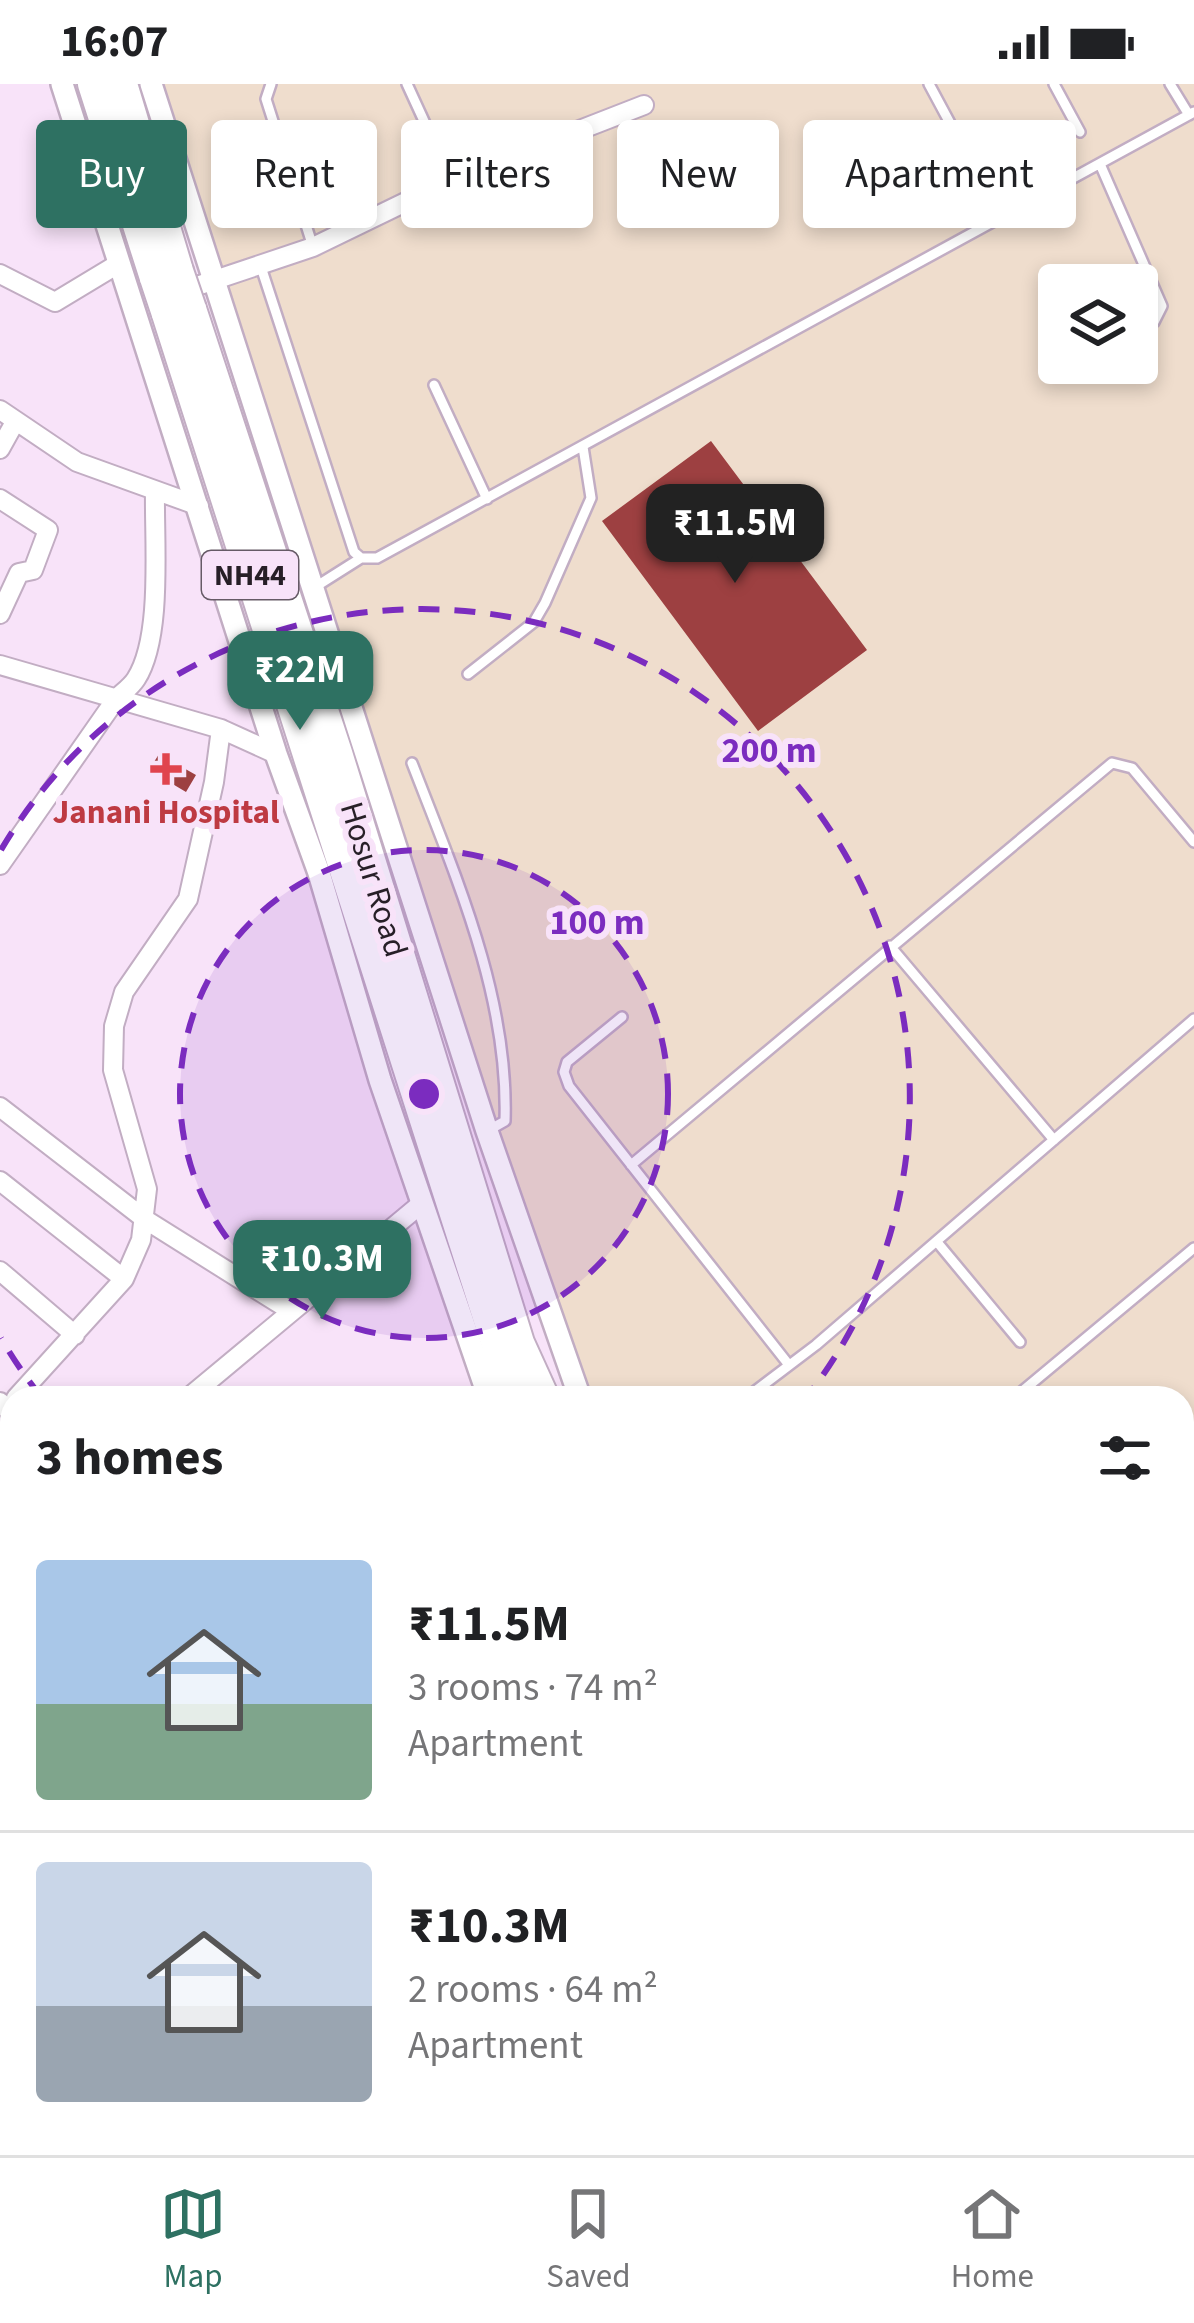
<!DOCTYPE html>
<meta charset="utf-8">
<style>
:root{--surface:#fff;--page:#f6f6f6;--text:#202124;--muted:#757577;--line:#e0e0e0;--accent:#2e7162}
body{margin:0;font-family:"Source Sans 3",sans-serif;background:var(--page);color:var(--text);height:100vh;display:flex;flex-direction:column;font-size:45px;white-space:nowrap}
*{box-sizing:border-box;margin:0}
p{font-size:39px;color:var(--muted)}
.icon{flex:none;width:66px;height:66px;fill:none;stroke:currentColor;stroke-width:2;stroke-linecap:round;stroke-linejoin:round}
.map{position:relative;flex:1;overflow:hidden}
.sheet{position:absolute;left:0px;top:1302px;width:1194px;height:771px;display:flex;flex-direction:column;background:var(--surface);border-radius:36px 36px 0 0;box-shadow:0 6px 18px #0003}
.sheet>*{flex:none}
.top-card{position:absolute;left:36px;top:36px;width:1122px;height:108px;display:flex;gap:24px}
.fabs{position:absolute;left:1038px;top:180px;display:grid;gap:24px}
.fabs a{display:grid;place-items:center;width:120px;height:120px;border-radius:12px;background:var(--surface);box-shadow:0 6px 18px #0003;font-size:60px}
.price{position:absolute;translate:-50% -102px;padding:0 27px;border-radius:24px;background:var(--accent);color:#fff;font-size:39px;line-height:78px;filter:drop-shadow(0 3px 6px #0008)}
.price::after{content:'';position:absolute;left:50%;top:72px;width:36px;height:27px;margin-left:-18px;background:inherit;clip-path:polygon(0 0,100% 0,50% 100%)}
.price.current{background:#222;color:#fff}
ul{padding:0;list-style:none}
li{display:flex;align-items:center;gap:36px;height:300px;padding:0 36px}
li+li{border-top:3px solid var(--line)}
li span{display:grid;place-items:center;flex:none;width:336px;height:240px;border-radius:12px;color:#555}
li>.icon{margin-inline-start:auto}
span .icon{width:144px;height:144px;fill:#fffc;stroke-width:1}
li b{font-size:51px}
h2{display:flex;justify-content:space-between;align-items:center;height:144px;padding:0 36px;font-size:51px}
.chip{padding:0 42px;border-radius:12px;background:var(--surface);box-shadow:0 6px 18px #0003;font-size:42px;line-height:108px}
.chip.current{background:var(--accent);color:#fff}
.status{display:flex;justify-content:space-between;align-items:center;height:84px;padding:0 60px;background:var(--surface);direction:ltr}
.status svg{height:33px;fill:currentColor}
.tab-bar{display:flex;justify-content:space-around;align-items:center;height:168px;border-top:3px solid var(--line);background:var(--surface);font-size:33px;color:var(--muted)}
.tab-bar a{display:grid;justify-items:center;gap:6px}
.tab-bar .current{color:var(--accent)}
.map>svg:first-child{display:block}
.industrial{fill:#efddcd;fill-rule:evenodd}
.building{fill:#9d4041}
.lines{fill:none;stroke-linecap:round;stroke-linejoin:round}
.service-casing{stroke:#c2adc3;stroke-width:14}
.minor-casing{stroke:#c2adc3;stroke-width:22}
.tertiary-casing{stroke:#c2adc3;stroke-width:26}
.trunk-casing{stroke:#c2adc3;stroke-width:34}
.service{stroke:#fff;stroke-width:9}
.minor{stroke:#fff;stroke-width:18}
.tertiary{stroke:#fff;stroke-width:21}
.trunk{stroke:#fff;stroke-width:30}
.trunk-bridge-casing{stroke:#c2adc3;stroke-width:34;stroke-linecap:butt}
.trunk-bridge{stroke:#fff;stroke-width:30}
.ring{fill:none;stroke:#7b2cbf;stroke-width:6;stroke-dasharray:21 15}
.health-dot{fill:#e0444e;stroke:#f8e3f9;stroke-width:4.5}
.labels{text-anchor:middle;stroke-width:12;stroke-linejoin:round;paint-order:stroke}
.shield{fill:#f8e3f9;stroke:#665a66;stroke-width:3}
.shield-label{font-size:30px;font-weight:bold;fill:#271f27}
.health-label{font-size:33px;font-weight:bold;fill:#be3a42;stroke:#f8e3f9}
.street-label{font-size:33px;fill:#271f27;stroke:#f8e3f9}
.centre{fill:#7b2cbf;stroke:#f8e3f9;stroke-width:6}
.ring-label{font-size:36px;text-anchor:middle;font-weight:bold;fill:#7b2cbf;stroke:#f8e3f9;stroke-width:12;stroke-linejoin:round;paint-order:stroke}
</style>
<div class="status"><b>16:07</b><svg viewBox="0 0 49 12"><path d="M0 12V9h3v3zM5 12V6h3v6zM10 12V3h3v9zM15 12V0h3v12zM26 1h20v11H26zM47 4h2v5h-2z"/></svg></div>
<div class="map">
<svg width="1194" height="2071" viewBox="0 0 1194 2071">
<rect width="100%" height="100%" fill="#f8e3f9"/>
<!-- industrial -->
<path class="industrial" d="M148 0H1194V2071H1055L1047 2061H1182V1314H566ZM1059 201H1137V279H1059Z"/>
<!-- building -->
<path class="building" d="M711 357 867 566 758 647 602 437Z
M159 670 196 691 186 708 149 686Z"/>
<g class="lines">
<defs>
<path id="service" d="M271 0 266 15 313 163
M407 0 451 96
M929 0 1001 134
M1054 0 1080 48
M1170 0 1189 31
M1100 80 1162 222 1154 238 1137 248
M261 183 354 468 361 474H377L1194 28
M434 301 487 415
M312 505 361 474
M468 590 534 538 545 519 591 414 583 363
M412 679C456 793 509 913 505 1037L489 1046
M890 862 1054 1056
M622 933 567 978 564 988 569 1002 789 1281
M631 1081 1112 679 1132 684 1194 758
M937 1158 1020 1258
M746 1314 816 1261 1194 935
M1014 1314 1194 1164
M1182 1433 1194 1423
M1182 1886 1194 1873
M875 2061 882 2071"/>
<path id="minor" d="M0 190 55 218 118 180
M176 209 313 163 451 96 644 21
M0 326 77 378 199 422
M0 365 15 338
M0 415 48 446 33 486 19 489 0 530
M0 581 221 645 276 670
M0 781 116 615C122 609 131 603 136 595 163 553 154 458 155 408
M0 1023 146 1136 291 1227
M0 1097 124 1195
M0 1187 75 1251
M16 1314 124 1195 141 1156 147 1105 113 986 114 942 124 908 188 815 214 698 221 645
M188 1314 421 1120
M0 1318 6 1324
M0 1424 12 1434
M0 1452 12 1451
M0 1686 12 1671
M0 1781 12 1791
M0 1966 12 1950
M358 2061 370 2071
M1063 2061 1072 2071
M91 2071 97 2061
M226 2071 234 2061
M891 2071 905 2061"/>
<path id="tertiary" d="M62 0 276 670 319 789 380 996 489 1314
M151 0 487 1047 580 1314
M915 2061 923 2071
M1008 2061 1017 2071"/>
<path id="trunk" d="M93 0 155 194
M122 0 178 187
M191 225 337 669 519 1259 544 1314
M166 227 514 1314
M941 2061 948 2071
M976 2061 984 2071"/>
</defs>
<!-- service casing -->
<use href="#service" class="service-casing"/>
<!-- minor casing -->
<use href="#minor" class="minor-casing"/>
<!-- tertiary casing -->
<use href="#tertiary" class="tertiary-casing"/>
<!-- trunk casing -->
<use href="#trunk" class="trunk-casing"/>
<!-- service -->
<use href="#service" class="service"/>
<!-- minor -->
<use href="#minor" class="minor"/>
<!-- tertiary -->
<use href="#tertiary" class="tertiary"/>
<!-- trunk -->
<use href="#trunk" class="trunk"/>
<defs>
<path id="trunk-bridge" d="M178 187 191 225
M155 194 166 227"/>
</defs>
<!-- trunk-bridge casing -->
<use href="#trunk-bridge" class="trunk-bridge-casing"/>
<!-- trunk-bridge -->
<use href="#trunk-bridge" class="trunk-bridge"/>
</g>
<!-- distance rings -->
<circle cx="424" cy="1010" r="244" fill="#7b2cbf" fill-opacity=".12"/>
<g class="ring">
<circle cx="424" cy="1010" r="244"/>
<path d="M42 1314A488 488 0 0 1 1 1254M1 766A488 488 0 1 1 806 1314"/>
</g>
<!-- markers -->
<path class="health-dot" d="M160 667h12v12h12v12h-12v12h-12v-12h-12v-12h12z"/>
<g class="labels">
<!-- shield labels -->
<rect class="shield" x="202" y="467" width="96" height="48" rx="9"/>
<g class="shield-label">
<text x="250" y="501">NH44</text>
</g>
<!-- health labels -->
<g class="health-label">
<text x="166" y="739">Janani Hospital</text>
</g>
<!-- street labels -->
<g class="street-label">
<text transform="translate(375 795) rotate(73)" y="12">Hosur Road</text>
</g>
</g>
<circle cx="424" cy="1010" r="18" class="centre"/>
<g class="ring-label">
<text x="769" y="678">200 m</text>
<text x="597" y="850">100 m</text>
</g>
</svg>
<div class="fabs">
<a><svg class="icon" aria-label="layers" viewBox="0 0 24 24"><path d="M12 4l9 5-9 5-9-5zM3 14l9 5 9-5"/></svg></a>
</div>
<b class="price current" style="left:735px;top:502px">₹11.5M</b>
<b class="price" style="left:300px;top:649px">₹22M</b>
<b class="price" style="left:322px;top:1238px">₹10.3M</b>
<div class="top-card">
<a class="chip current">Buy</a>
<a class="chip">Rent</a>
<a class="chip">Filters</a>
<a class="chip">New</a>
<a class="chip">Apartment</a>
</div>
<section class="sheet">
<h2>3 homes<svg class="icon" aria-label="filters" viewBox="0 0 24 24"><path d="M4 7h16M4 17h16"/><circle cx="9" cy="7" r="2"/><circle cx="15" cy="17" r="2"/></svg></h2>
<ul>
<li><span style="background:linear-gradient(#a9c7e8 60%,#7fa58c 0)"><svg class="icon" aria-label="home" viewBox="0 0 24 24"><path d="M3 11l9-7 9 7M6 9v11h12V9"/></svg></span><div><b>₹11.5M</b><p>3 rooms · 74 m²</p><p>Apartment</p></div></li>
<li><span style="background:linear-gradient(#c9d6e8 60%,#9aa5b1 0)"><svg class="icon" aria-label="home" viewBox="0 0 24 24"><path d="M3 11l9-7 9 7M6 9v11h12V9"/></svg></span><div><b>₹10.3M</b><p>2 rooms · 64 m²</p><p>Apartment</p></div></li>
</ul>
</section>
</div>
<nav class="tab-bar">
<a class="current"><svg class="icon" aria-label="map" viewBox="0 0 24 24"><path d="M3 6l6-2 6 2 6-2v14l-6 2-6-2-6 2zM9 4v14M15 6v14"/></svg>Map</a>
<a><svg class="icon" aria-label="saved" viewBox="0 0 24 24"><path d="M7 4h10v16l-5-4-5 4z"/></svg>Saved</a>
<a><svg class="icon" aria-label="home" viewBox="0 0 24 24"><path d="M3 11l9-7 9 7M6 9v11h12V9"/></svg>Home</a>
</nav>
